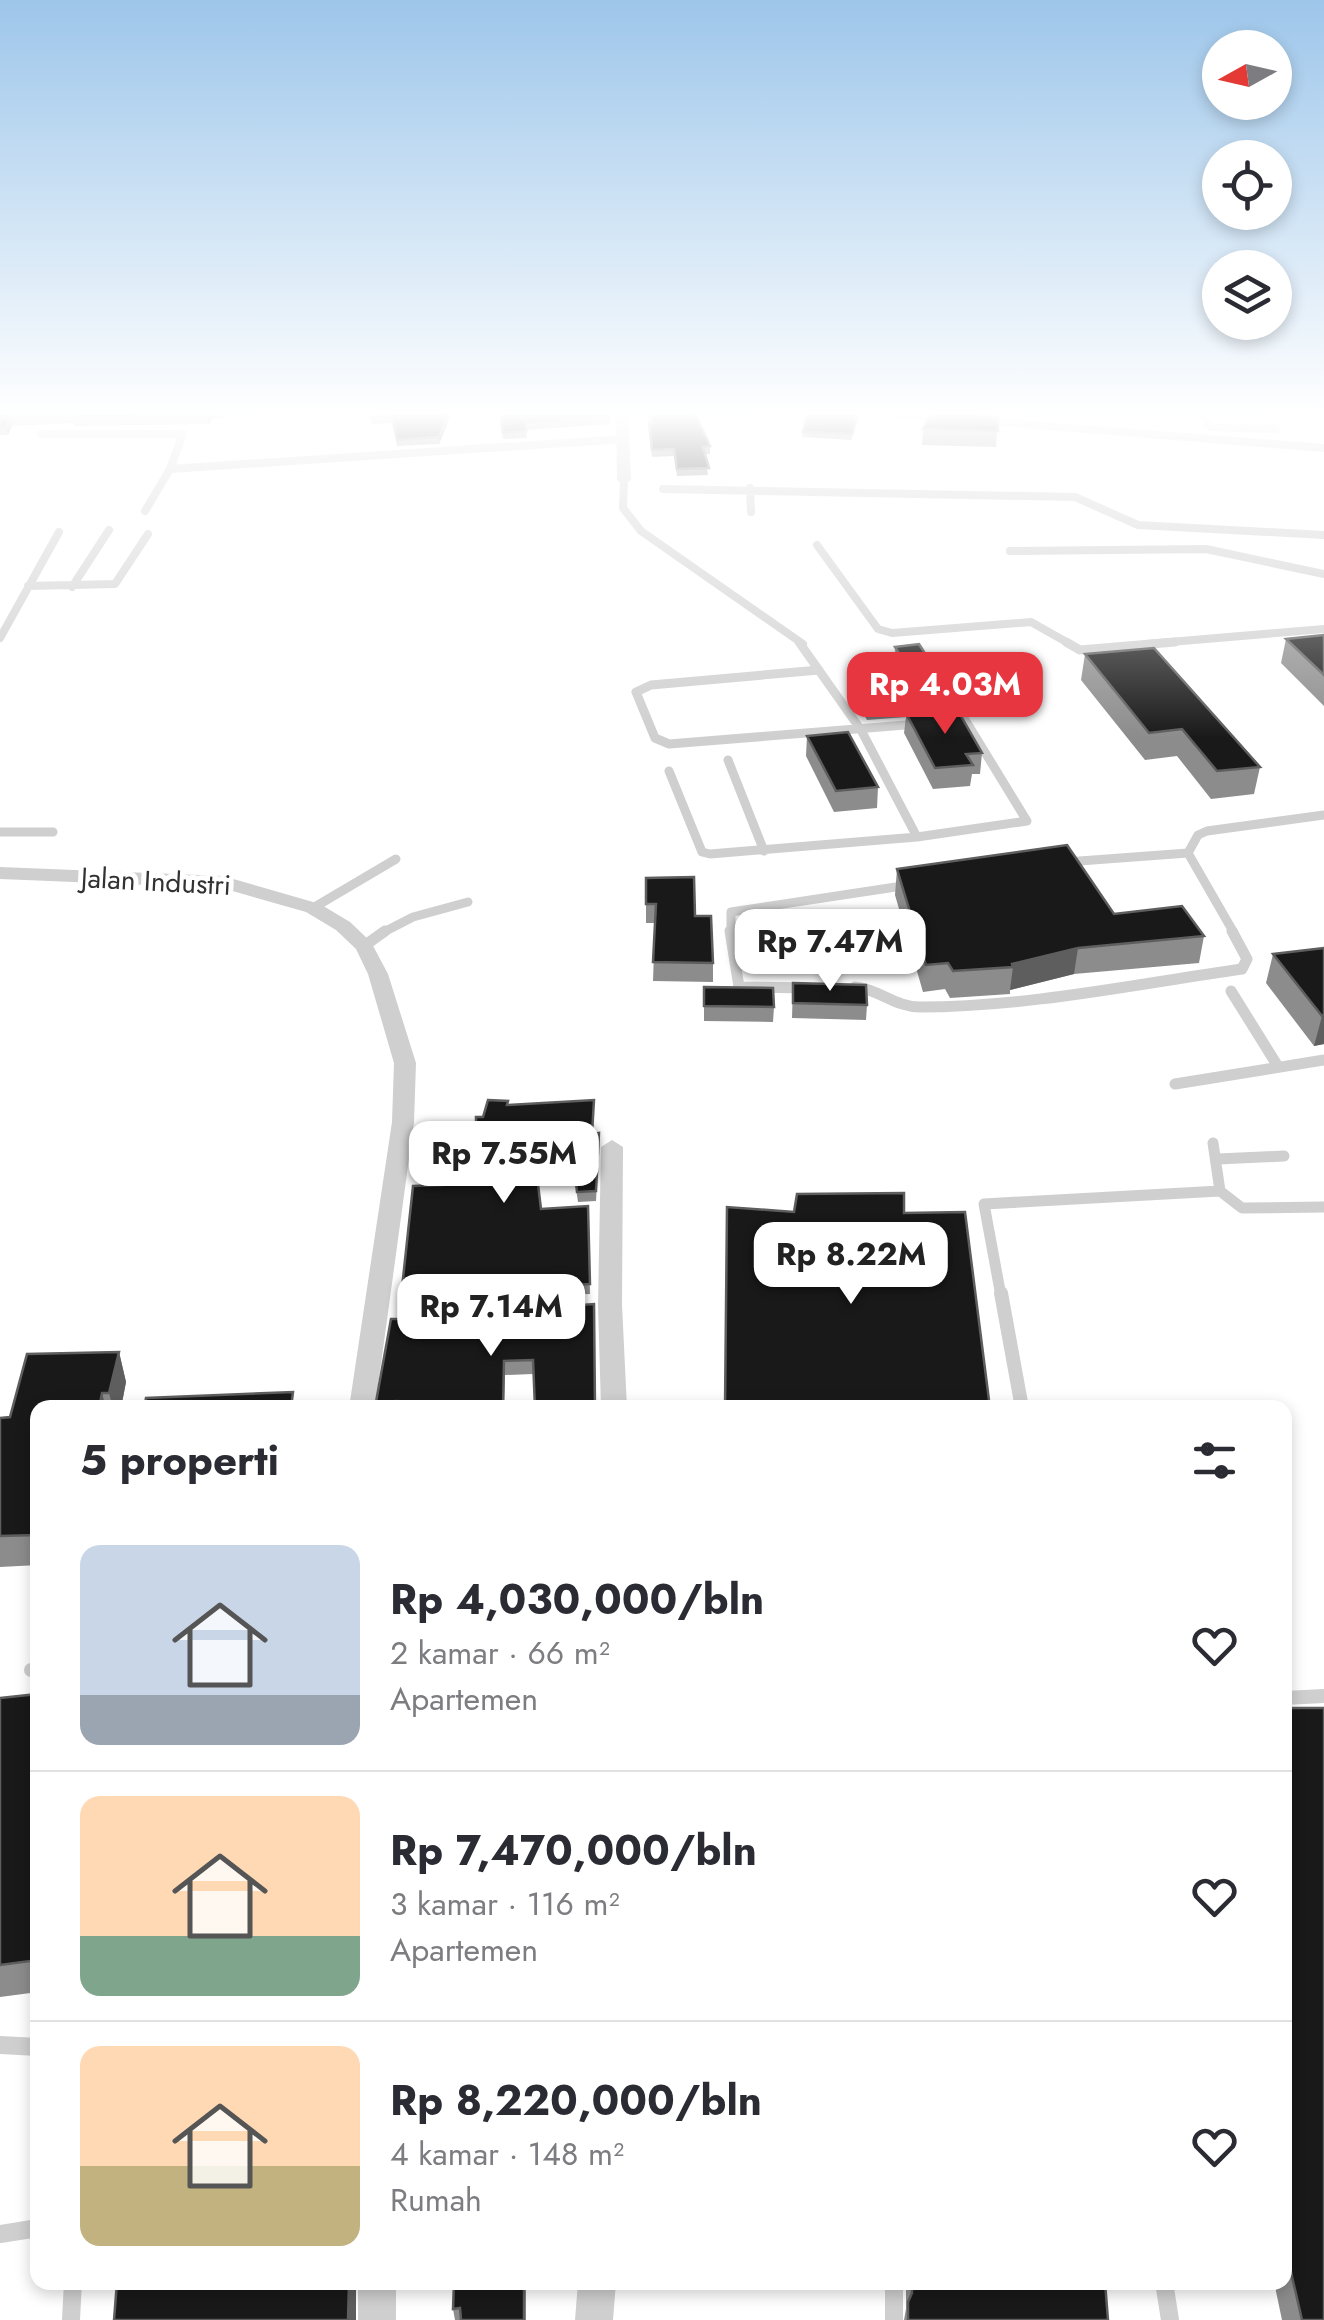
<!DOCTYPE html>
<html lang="id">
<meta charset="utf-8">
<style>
:root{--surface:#fff;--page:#f7f7f7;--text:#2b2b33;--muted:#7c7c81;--line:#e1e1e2;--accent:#e7363f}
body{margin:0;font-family:Jost,sans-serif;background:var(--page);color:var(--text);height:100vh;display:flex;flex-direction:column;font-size:38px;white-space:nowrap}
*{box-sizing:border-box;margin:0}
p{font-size:32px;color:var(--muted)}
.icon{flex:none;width:55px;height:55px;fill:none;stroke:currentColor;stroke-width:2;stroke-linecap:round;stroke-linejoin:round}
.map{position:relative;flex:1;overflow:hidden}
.details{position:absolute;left:30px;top:1400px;width:1262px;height:890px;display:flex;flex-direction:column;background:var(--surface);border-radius:20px;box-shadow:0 5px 15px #0003}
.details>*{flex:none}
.needle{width:65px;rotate:262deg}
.buttons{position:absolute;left:1202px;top:30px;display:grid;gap:20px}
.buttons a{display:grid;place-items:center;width:90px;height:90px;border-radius:50%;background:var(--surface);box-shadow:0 5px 15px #0003;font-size:50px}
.price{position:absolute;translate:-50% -85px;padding:0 22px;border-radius:20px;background:#fff;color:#222;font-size:32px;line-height:65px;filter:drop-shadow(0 2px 5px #0008)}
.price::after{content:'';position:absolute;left:50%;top:60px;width:30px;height:22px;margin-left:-15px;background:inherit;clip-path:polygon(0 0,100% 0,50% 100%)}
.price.current{background:var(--accent);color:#fff}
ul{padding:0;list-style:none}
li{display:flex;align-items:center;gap:30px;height:250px;padding:0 50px}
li+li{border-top:2px solid var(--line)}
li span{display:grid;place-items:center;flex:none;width:280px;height:200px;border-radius:20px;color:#555}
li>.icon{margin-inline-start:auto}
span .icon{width:120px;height:120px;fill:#fffc;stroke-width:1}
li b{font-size:42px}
h2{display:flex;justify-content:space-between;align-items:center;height:120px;padding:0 50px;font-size:42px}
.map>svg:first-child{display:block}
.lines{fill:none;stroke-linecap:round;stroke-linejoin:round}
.lane-far4{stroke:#cfcfcf;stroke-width:8}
.lane-far3{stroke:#cfcfcf;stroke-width:9}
.lane-far2{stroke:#cfcfcf;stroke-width:11}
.lane-far1{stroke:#cfcfcf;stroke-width:14}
.lane{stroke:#cfcfcf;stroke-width:18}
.street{fill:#cfcfcf;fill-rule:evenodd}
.wall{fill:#8c8c8c}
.shaded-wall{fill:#5e5e5e}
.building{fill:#191919;stroke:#5e5e5e;stroke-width:2.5}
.labels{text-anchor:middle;stroke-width:10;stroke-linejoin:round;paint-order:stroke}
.street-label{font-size:28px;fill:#323232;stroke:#fff}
</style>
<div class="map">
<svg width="1324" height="2320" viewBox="0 0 1324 2320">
<rect width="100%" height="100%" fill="#fff"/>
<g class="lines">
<!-- lane-far4 -->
<path class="lane-far4" d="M1201 413 1210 427 1276 429
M41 434H183L170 469 624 439
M624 480 623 508 641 531 803 644
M750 488 751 512
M663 489 1075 497 1138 525 1324 535
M145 511 170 469
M817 545 878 629 892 633 1031 622 1070 644
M1010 551 1206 549 1324 574
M28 586 115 584 148 534
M72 587 109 530
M0 638 59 532
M1146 644 1324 629"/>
<!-- lane-far3 -->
<path class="lane-far3" d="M799 642 861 730 917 837
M1066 642 1080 650 1175 642
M819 670 651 685 636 692 655 738 669 744 918 724
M728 760 764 851
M669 771 702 852 710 854 917 837 1027 821 934 669
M0 832H53
M1188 853 1234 933
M1066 862 1188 853 1198 835 1207 831 1324 815
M313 908 396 859
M382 933 413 917 468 902
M731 933V912L909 885"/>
<!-- lane-far2 -->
<path class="lane-far2" d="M730 931 739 987 807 988
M364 946 385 931
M855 987C879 989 895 1007 920 1007 1027 1007 1136 984 1242 969L1247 959 1232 931
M1231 991 1277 1065
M1175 1084 1324 1060
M1213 1143 1220 1191
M1218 1159 1284 1156
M1001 1296 984 1204 1220 1191 1242 1208 1324 1207"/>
<!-- lane-far1 -->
<path class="lane-far1" d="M1001 1293 1022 1408
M31 1670H38
M1285 1698 1324 1696"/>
<!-- lane -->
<path class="lane" d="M0 2045 38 2047
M0 2234 38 2228
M894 2282V2320
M1164 2282 1170 2320
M71 2320 73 2282"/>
<!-- street -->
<path class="street" d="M616 413H628L631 480 624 484 617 480Z
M880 413H932L1324 444V452L886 417Z
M0 867 223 876 320 904 350 922 371 942 388 974 416 1063 414 1122 375 1408H349L392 1122 394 1063 368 974 356 949 336 930 306 912 222 888 0 879Z
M612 1140 623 1147 622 1305 627 1408H601L598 1305 601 1147Z
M358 2282H396V2320H358Z
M578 2282H616L613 2320H575Z"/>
</g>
<!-- wall -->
<path class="wall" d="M0 413H226V418L213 419 209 424 75 426 74 423 12 426 8 435H0Z
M452 413 439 444 397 446 393 423 371 424V417Z
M499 413H609L610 424 526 430 527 438 503 439Z
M647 413H695L710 446V454H705L708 475 677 476 674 456 652 457 649 430V423H650Z
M998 416 996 447 922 445 923 429Z
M859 418 851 440 802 437 803 432Z
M1324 635V706L1281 663 1286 639Z
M895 647 950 693 948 710 982 753 980 774H972L970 786 933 789 904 733 906 717 867 720 858 704 860 684 902 680 894 666Z
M1085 654 1260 767 1254 794 1211 799 1177 756 1145 760 1081 680Z
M807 736 878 787 877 808 834 812 806 756Z
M897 869 1114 914 1204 936 1199 963 1074 974 1010 990V994L950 998 945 989 923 992 895 895Z
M646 878 695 916 713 963V982L653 981 655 923H646Z
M1324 948V1044L1314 1046 1266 983 1273 954Z
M793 983 867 1005 866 1020 792 1018Z
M704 987 774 1007 773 1022 704 1021Z
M594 1100 593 1134 599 1143 596 1201 578 1202 574 1175 537 1178 541 1209 588 1206 590 1294 509 1298 476 1307H402L401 1297 442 1185 476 1135 483 1117 508 1105Z
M594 1304 533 1374 505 1375 504 1408H377L376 1402 476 1319Z
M119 1352 126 1382 121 1408H38V1565L0 1567V1418L10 1417Z
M38 1694V1992L0 1997V1698Z
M1285 1708 1324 2320H1282L1274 2282H1285Z
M526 2282V2320H455L453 2309Z
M906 2282H1105L1108 2320H904L906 2309Z"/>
<!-- shaded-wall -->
<path class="shaded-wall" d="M210 413H212L213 419 209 424 207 416Z
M449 413H452L439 444V437Z
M10 417 12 426 8 435 6 427Z
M1078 948 1074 974 1010 990 1013 967 1012 964Z
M1324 1015V1044L1314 1046 1322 1016Z
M508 1288 509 1298 476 1307V1297Z
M119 1352 126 1382 121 1408H113L109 1393Z
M102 1393 106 1408H99Z
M349 2282H356V2320H348Z"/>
<!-- building -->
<path class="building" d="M0 413H210L207 416 73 418 76 415 10 417 6 427H0Z
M371 413H449L439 437 397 440 392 417H371Z
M500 413H609L610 417 526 423V431L503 433Z
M649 413H695L710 446 703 447 709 468 677 469 674 449 652 450 649 423H653Z
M807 413H859L852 434 803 432Z
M931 413H970L998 416V431L923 429Z
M1324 635V675L1286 639Z
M919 644 950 693 869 700 860 684 916 679 895 647Z
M1154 648 1260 767 1217 771 1182 729 1149 733 1085 654Z
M957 709 982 753 966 754 973 765 935 768 906 713Z
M848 732 878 787 836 791 807 736Z
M1067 845 1114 914 1182 906 1204 936 1078 948 1012 964 1013 967 953 971 948 963 926 965 897 869Z
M694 877 695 916H711L713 963 653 962 656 904H646V878Z
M1324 948V1015L1322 1016 1273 954Z
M793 983 866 985 867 1005 793 1003Z
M704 987 773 988 774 1007 704 1006Z
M488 1100 508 1101 507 1105 594 1100 592 1134 599 1133 596 1191 577 1192 574 1165 536 1168 541 1209 588 1206 590 1284 508 1288 476 1297H401L413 1186 442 1185 439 1138 476 1135V1117H483Z
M904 1193V1213L965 1212 990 1408H725L727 1207 794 1212 797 1194Z
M594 1304 595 1408H535L533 1360 504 1361 503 1408H396L397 1401 376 1402 391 1319H476L509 1310Z
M119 1352 109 1393H102L99 1408H38V1535L0 1536V1418L10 1417 27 1354Z
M293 1392 291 1408H144L146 1398Z
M38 1694V1960L0 1965V1698Z
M1285 1708H1324V2320H1302L1285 2246Z
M117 2282H349L348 2320H114Z
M454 2282H524V2320H461L460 2308 453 2309Z
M912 2282H1105L1108 2320H908V2302L912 2293Z"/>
<!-- sky -->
<linearGradient id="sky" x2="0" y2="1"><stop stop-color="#9dc6ea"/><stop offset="0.56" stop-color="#fff"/><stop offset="1" stop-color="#fff" stop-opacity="0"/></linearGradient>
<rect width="1324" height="738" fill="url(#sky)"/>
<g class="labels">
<!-- street labels -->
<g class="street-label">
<text transform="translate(156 881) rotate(3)" y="10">Jalan Industri</text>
</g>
</g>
</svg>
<div class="buttons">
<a><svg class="needle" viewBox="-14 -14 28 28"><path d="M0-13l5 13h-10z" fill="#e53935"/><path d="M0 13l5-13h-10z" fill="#7c7c81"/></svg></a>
<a><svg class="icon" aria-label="locate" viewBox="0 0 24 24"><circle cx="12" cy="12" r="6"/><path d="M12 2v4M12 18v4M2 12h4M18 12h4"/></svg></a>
<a><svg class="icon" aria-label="layers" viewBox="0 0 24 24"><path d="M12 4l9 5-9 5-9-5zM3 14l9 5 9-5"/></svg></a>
</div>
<b class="price current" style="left:945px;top:737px">Rp 4.03M</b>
<b class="price" style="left:830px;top:994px">Rp 7.47M</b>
<b class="price" style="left:504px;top:1206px">Rp 7.55M</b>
<b class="price" style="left:851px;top:1307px">Rp 8.22M</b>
<b class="price" style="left:491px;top:1359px">Rp 7.14M</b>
<section class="details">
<h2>5 properti<svg class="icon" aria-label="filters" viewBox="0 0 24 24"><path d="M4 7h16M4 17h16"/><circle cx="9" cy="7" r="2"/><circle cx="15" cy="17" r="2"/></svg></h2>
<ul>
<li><span style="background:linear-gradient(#c9d6e8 75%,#9aa5b1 0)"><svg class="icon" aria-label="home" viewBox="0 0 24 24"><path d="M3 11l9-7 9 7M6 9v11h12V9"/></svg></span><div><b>Rp 4,030,000/bln</b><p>2 kamar · 66 m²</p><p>Apartemen</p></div><svg class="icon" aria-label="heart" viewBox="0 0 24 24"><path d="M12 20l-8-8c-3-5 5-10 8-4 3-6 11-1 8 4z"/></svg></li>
<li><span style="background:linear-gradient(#ffd9b3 70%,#7fa58c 0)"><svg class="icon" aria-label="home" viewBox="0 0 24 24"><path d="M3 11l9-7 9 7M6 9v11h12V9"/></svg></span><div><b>Rp 7,470,000/bln</b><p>3 kamar · 116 m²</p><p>Apartemen</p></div><svg class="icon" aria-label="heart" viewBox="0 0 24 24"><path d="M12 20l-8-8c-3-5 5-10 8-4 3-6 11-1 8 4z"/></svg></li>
<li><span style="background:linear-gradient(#ffd9b3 60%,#c2b280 0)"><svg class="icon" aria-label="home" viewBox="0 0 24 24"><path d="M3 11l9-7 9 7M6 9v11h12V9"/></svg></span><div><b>Rp 8,220,000/bln</b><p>4 kamar · 148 m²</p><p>Rumah</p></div><svg class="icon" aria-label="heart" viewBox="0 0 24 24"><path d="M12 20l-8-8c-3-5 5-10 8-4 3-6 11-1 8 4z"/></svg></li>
</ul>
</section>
</div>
